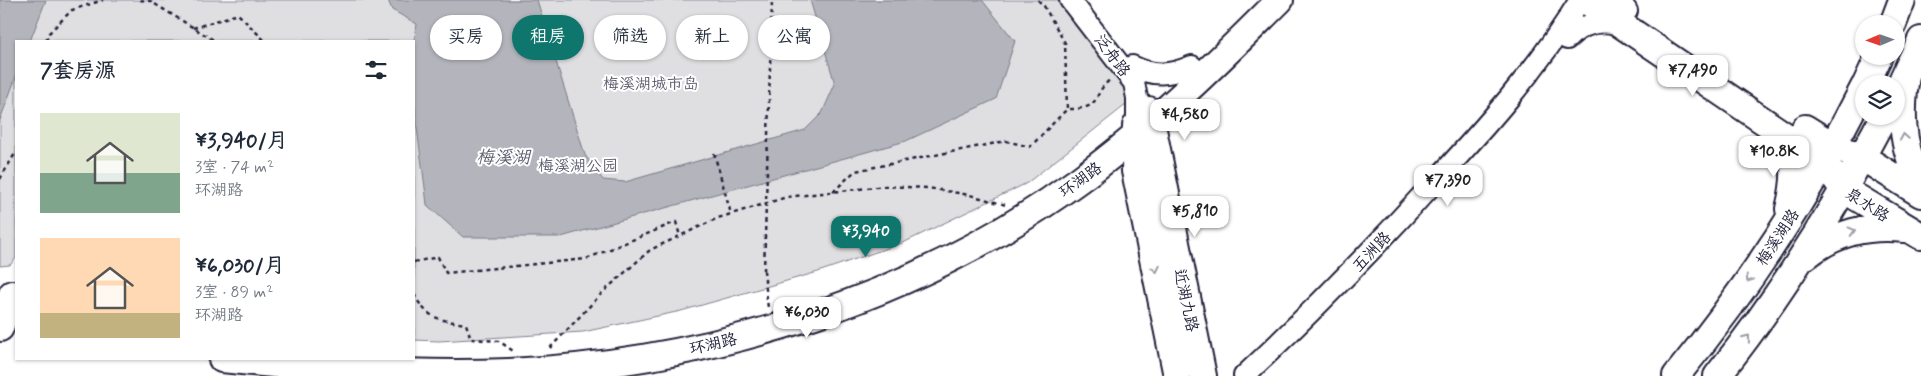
<!DOCTYPE html>
<html lang="zh">
<meta charset="utf-8">
<style>
:root{--surface:#fff;--page:#f2f2f3;--text:#1f2937;--muted:#747a83;--accent:#0f766e}
body{margin:0;font-family:Mynerve,"LXGW WenKai TC",sans-serif;background:var(--page);color:var(--text);height:100vh;display:flex;flex-direction:column;font-size:19px;white-space:nowrap}
*{box-sizing:border-box;margin:0}
p{font-size:16px;color:var(--muted)}
.icon{flex:none;width:28px;height:28px;fill:none;stroke:currentColor;stroke-width:2;stroke-linecap:round;stroke-linejoin:round}
.map{position:relative;flex:1;overflow:hidden}
.details{position:absolute;left:15px;top:40px;width:400px;height:320px;display:flex;flex-direction:column;background:var(--surface);border-radius:0px;box-shadow:0 1px 4px #0004}
.details>*{flex:none}
.guide{position:absolute;left:430px;top:15px;width:475px;height:45px;display:flex;gap:10px}
.needle{width:32px;rotate:268deg}
.buttons{position:absolute;left:1855px;top:15px;display:grid;gap:10px}
.buttons a{display:grid;place-items:center;width:50px;height:50px;border-radius:50%;background:var(--surface);box-shadow:0 1px 4px #0004;font-size:25px}
.price{position:absolute;translate:-50% -42px;padding:0 11px;border-radius:10px;background:#fff;color:#222;font-size:16px;line-height:32px;filter:drop-shadow(0 1px 2px #0008)}
.price::after{content:'';position:absolute;left:50%;top:30px;width:15px;height:11px;margin-left:-8px;background:inherit;clip-path:polygon(0 0,100% 0,50% 100%)}
.price.selected{background:var(--accent);color:#fff}
ul{padding:0;list-style:none}
li{display:flex;align-items:center;gap:15px;height:125px;padding:0 25px}
li span{display:grid;place-items:center;flex:none;width:140px;height:100px;border-radius:0px;color:#555}
li>.icon{margin-inline-start:auto}
span .icon{width:60px;height:60px;fill:#fffc;stroke-width:1}
li b{font-size:21px}
h2{display:flex;justify-content:space-between;align-items:center;height:60px;padding:0 25px;font-size:21px}
.pill{padding:0 18px;border-radius:22px;background:var(--surface);box-shadow:0 1px 4px #0004;font-size:18px;line-height:45px}
.pill.selected{background:var(--accent);color:#fff}
.map>svg:first-child{display:block}
.green{fill:#dfdfe2;stroke:#80808e}
.water{fill:#b4b4bc;stroke:#7a7a88}
.lines{fill:none;stroke-linecap:round;stroke-linejoin:round}
.minor-casing{stroke:#22223b;stroke-width:24}
.major-casing{stroke:#22223b;stroke-width:30}
.path{stroke:#22223b;stroke-width:2.5;stroke-dasharray:4 4;stroke-linecap:butt}
.minor{stroke:#fff;stroke-width:20}
.major{stroke:#fff;stroke-width:26}
.path-bridge{stroke:#22223b;stroke-width:2.5;stroke-dasharray:4 4;stroke-linecap:butt}
.oneway{stroke:#9c9ca7}
.labels{text-anchor:middle;stroke-width:4;stroke-linejoin:round;paint-order:stroke}
.street-label{font-size:16px;fill:#22223b;stroke:#fff}
.park-label{font-size:16px;fill:#5b5b6d;stroke:#fff}
.water-label{font-size:18px;font-style:italic;fill:#5c5c6f;stroke:#fff}
</style>
<div class="map">
<svg width="1921" height="376" viewBox="0 0 1921 376">
<rect width="100%" height="100%" fill="#fff"/>
<filter id="ink" filterUnits="userSpaceOnUse"><feTurbulence type="fractalNoise" baseFrequency=".02" numOctaves="2"/><feDisplacementMap in="SourceGraphic" scale="10" xChannelSelector="R" yChannelSelector="G"/><feConvolveMatrix kernelMatrix="1 2 1 2 8 2 1 2 1" color-interpolation-filters="sRGB"/></filter>
<g filter="url(#ink)">
<!-- green -->
<path class="green" d="M0 0H1059L1126 79 1127 104 1027 183 905 242 818 272 681 311 583 332 439 341 414 340V41H16V258L10 265 0 266Z"/>
<!-- water -->
<path class="water" d="M0 0H46L30 41H16V77L0 120Z
M388 0H537L585 155 603 180 625 182 805 130 822 113 835 84 810 0H982L1015 41 996 99 906 141 561 237H463L427 205C421 147 406 83 417 24L392 10Z"/>
<g class="lines">
<defs>
<path id="minor" d="M1070 0 1134 83 1137 98V118
M1619 0 1627 11
M1567 39C1581 24 1601 19 1622 25
M1132 66C1154 77 1170 75 1192 66
M1244 376C1308 316 1369 254 1428 189 1484 129 1537 70 1580 0"/>
<path id="major" d="M1585 0 1824 162 1843 189 1921 236
M1893 24 1902 0
M1907 70C1900 109 1900 147 1921 182
M1866 84 1879 56
M1900 85 1921 40
M1149 110 1203 376
M1136 126 1135 171 1177 376
M1805 128 1834 146 1862 157 1921 194
M1778 131C1799 154 1796 180 1789 209
M1806 256C1836 232 1867 225 1905 229
M0 328 12 294
M222 359C317 369 414 376 509 372 710 363 916 299 1079 180 1152 127 1216 64 1280 0
M1676 376C1749 287 1812 190 1864 87
M1717 376C1781 296 1836 207 1884 116"/>
</defs>
<!-- minor casing -->
<use href="#minor" class="minor-casing"/>
<!-- major casing -->
<use href="#major" class="major-casing"/>
<!-- path -->
<path class="path" d="M140 0 150 1 215 41
M1038 0 1044 6 1065 43 1067 109C1104 110 1091 94 1110 80
M193 28 238 14 265 41
M46 41 49 33 72 10 103 0
M714 153 731 214
M0 179 16 152
M833 192 855 171 1006 141 1030 147 1067 109
M414 262 438 257 446 273 586 259 676 222 680 236
M764 271 768 308
M414 294C427 319 439 320 466 324L471 339 499 341 513 351
M550 348 603 292 650 250 718 218 787 197 885 186 928 188 970 195 1006 205"/>
<!-- minor -->
<use href="#minor" class="minor"/>
<!-- major -->
<use href="#major" class="major"/>
<!-- path-bridge -->
<path class="path-bridge" d="M764 271 772 0"/>
</g>
<!-- one-way arrows -->
<defs><path id="oneway-chevron" d="M-2-3.5L2.5 0L-2 3.5" fill="none" stroke-width="1.6" stroke-linecap="round" stroke-linejoin="round" transform="scale(1.25)"/></defs>
<g class="oneway">
<use href="#oneway-chevron" transform="translate(1904 137) rotate(-99)"/>
<use href="#oneway-chevron" transform="translate(1852 231) rotate(-15)"/>
<use href="#oneway-chevron" transform="translate(1156 269) rotate(78)"/>
<use href="#oneway-chevron" transform="translate(1749 279) rotate(124)"/>
<use href="#oneway-chevron" transform="translate(1747 338) rotate(-52)"/>
</g>
</g>
<g class="labels">
<!-- street labels -->
<g class="street-label">
<text transform="translate(1113 55) rotate(53)" y="6">泛舟路</text>
<text transform="translate(1080 179) rotate(-36)" y="6">环湖路</text>
<text transform="translate(1868 204) rotate(33)" y="6">泉水路</text>
<text transform="translate(1777 237) rotate(-57)" y="6">梅溪湖路</text>
<text transform="translate(1371 251) rotate(-47)" y="6">五洲路</text>
<text transform="translate(1187 300) rotate(78)" y="6">近湖九路</text>
<text transform="translate(713 343) rotate(-13)" y="6">环湖路</text>
</g>
<!-- park labels -->
<g class="park-label">
<text x="651" y="89">梅溪湖城市岛</text>
<text x="578" y="171">梅溪湖公园</text>
</g>
<!-- water labels -->
<g class="water-label">
<text x="503" y="163">梅溪湖</text>
</g>
</g>
</svg>
<div class="buttons">
<a><svg class="needle" viewBox="-14 -14 28 28"><path d="M0-13l5 13h-10z" fill="#e53935"/><path d="M0 13l5-13h-10z" fill="#747a83"/></svg></a>
<a><svg class="icon" aria-label="layers" viewBox="0 0 24 24"><path d="M12 4l9 5-9 5-9-5zM3 14l9 5 9-5"/></svg></a>
</div>
<b class="price" style="left:1693px;top:97px">¥7,490</b>
<b class="price" style="left:1185px;top:141px">¥4,580</b>
<b class="price" style="left:1774px;top:178px">¥10.8K</b>
<b class="price" style="left:1448px;top:207px">¥7,390</b>
<b class="price" style="left:1195px;top:238px">¥5,810</b>
<b class="price selected" style="left:866px;top:258px">¥3,940</b>
<b class="price" style="left:807px;top:339px">¥6,030</b>
<div class="guide">
<a class="pill">买房</a>
<a class="pill selected">租房</a>
<a class="pill">筛选</a>
<a class="pill">新上</a>
<a class="pill">公寓</a>
</div>
<section class="details">
<h2>7套房源<svg class="icon" aria-label="filters" viewBox="0 0 24 24"><path d="M4 7h16M4 17h16"/><circle cx="9" cy="7" r="2"/><circle cx="15" cy="17" r="2"/></svg></h2>
<ul>
<li><span style="background:linear-gradient(#dfe7d0 60%,#7fa58c 0)"><svg class="icon" aria-label="home" viewBox="0 0 24 24"><path d="M3 11l9-7 9 7M6 9v11h12V9"/></svg></span><div><b>¥3,940/月</b><p>3室 · 74 m²</p><p>环湖路</p></div></li>
<li><span style="background:linear-gradient(#ffd9b3 75%,#c2b280 0)"><svg class="icon" aria-label="home" viewBox="0 0 24 24"><path d="M3 11l9-7 9 7M6 9v11h12V9"/></svg></span><div><b>¥6,030/月</b><p>3室 · 89 m²</p><p>环湖路</p></div></li>
</ul>
</section>
</div>
